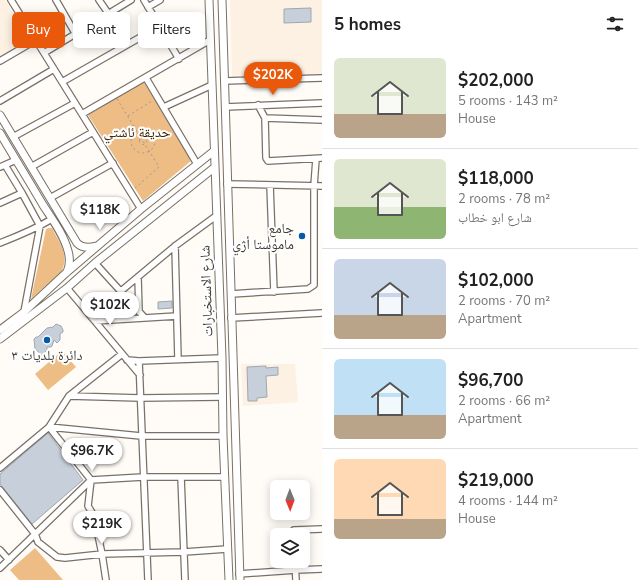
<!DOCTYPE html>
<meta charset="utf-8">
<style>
:root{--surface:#fff;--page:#f2f2f2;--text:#222;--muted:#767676;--line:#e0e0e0;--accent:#ea580c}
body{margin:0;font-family:"Nunito Sans","Noto Naskh Arabic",sans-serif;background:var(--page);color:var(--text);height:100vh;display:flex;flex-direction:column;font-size:15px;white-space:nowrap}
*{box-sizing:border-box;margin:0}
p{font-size:13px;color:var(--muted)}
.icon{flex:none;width:22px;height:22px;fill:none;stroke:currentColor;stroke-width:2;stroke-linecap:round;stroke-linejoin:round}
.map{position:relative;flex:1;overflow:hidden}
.drawer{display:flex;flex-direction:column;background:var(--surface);width:316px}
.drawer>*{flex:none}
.hud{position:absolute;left:12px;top:12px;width:250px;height:36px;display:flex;gap:8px}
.needle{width:26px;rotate:179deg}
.tools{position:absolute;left:270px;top:480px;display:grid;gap:8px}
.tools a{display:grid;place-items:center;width:40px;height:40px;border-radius:6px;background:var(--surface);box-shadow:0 2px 10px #0003;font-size:20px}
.price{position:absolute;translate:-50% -34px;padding:0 9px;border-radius:14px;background:#fff;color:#222;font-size:13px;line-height:26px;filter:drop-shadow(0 1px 2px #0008)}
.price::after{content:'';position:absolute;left:50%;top:24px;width:12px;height:9px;margin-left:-6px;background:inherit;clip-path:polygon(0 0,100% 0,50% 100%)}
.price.on{background:var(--accent);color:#fff}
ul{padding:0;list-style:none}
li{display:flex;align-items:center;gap:12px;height:100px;padding:0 12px}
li+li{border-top:1px solid var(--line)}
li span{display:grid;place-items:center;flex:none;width:112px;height:80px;border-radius:6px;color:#555}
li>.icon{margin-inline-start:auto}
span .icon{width:48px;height:48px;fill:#fffc;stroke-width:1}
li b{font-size:17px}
h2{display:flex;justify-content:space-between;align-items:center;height:48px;padding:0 12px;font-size:17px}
.chip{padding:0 14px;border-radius:6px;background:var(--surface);box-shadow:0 2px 10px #0003;font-size:14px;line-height:36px}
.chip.on{background:var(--accent);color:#fff}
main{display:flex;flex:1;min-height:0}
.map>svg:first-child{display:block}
.built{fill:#fdf1e3}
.green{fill:#eebd85}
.building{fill:#c7cfda;stroke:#9ea7b1}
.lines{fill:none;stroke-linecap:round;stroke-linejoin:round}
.minor-casing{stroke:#797167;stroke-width:8}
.major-casing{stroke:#797167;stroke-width:9}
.path{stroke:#9c9894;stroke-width:1;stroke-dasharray:2 3;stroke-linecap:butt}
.minor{stroke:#fff;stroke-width:5.5}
.major{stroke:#fff;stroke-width:7}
.poi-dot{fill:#045aa8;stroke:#fff;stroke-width:1.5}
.labels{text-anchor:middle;stroke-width:4;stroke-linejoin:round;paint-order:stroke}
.park-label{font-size:14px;fill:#3c2300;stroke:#fff}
.poi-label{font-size:14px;fill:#3f3b37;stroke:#fff;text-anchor:end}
.street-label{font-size:14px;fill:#3f3b37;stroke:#fff}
</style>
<main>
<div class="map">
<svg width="322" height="580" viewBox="0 0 322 580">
<rect width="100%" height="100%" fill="#fffbf6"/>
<!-- built -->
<path class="built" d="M0 0H5L30 39 0 56Z
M230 0H322V75L232 78Z
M241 364H295L298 402 243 406Z"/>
<!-- green -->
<path class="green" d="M143 81 192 160 143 201 88 115Z
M49 228H52C60 244 69 253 62 271L31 299 46 229Z
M62 351 76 367 48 390 35 374Z
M35 548 63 580H19L10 570Z"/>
<!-- building -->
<path class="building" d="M311 8V22L284 23V9Z
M172 301V308L158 309V302Z
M56 324 61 326 63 330V332L60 334V340L57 343 54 340 52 346 51 347H47V350L42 355 35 349 34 339 36 337H38L47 328 53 327Z
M266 366V368L278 367V375L266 376 267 397 257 398V401H248L247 367Z
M48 433 83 480 32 524 0 484V474Z"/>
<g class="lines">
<defs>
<path id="minor" d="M11 0 141 209
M56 0 75 33
M99 0 108 13
M144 0 179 59
M148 7 160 0
M44 53 131 0
M0 61 36 40
M146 78 197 164
M224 81 322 78
M62 82 160 26
M0 101 54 69
M258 105 265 118 322 120
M164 107 212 85
M225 107 322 103
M82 114 210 40
M265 118 266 158 268 161 322 158
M13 137 75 103
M5 165 22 193 40 226 24 312
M0 167 16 160
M31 167 93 132
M227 184 322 186
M270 185 274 292
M50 198 113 163
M0 203 22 193
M0 243C18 236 35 229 52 219
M175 246 178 359
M95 263 144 317
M138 277 139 312
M67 288 140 375
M121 291 175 246 216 216
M231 294 308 289 314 285V186L316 159
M231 318 322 313
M95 321 177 316
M127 360 139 361 222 358
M139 361 148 580
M69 396 140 398 222 397
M0 468 49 427 141 436H223
M181 477 185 580
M0 490 35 534 38 542 57 557 65 558 102 554 184 552 227 549
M294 535V530L322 529
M0 550 9 560
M295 561 296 580
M0 568 91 480 143 477H225
M239 574 296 570 322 569
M106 580 102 554 94 516 88 506 91 480 49 427 69 396 122 354"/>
<path id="major" d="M209 0 222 358 223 436 229 580
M222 0 240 580
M0 115 77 243C82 248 89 248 96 246
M0 133C14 157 29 181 43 205 52 219 64 235 68 251 70 258 70 265 67 272
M0 330 24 312 67 272 141 209 214 151
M0 339 67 288 95 263 215 167"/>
</defs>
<!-- minor casing -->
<use href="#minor" class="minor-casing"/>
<!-- major casing -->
<use href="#major" class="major-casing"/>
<!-- path -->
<path class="path" d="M117 99 159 167 134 189
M128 116 152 101
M131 141a12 12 0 1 1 24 0a12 12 0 1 1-24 0Z
M139.5 141a3.5 3.5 0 1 1 7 0a3.5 3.5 0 1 1-7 0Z"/>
<!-- minor -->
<use href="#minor" class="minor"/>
<!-- major -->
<use href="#major" class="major"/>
</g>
<!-- markers -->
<g class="poi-dot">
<circle cx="302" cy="236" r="4"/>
<circle cx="47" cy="340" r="4"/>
</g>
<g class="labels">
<!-- park labels -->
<g class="park-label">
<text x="137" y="137">حديقة ئاشتي</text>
</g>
<!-- poi labels -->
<g class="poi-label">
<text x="294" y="233">جامع<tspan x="294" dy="16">ماموستا أژي</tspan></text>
<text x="47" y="360" text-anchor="middle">دائرة بلديات ٣</text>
</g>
<!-- street labels -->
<g class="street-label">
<text transform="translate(206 291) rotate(-92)" y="5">شارع الاستخبارات</text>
</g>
</g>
</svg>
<div class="tools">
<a><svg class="needle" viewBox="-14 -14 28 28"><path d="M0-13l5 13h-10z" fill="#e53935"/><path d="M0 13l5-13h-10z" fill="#767676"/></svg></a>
<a><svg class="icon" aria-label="layers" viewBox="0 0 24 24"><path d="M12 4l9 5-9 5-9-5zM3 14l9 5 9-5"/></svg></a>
</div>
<b class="price on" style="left:273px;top:96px">$202K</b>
<b class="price" style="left:100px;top:231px">$118K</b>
<b class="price" style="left:110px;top:326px">$102K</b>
<b class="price" style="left:92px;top:472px">$96.7K</b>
<b class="price" style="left:102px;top:545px">$219K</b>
<div class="hud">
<a class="chip on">Buy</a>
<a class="chip">Rent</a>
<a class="chip">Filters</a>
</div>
</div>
<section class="drawer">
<h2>5 homes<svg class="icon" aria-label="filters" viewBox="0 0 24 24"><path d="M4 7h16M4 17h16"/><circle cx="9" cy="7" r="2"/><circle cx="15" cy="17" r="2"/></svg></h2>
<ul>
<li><span style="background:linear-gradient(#dfe7d0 70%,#b9a48a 0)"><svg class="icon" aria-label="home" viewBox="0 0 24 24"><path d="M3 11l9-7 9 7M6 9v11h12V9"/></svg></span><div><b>$202,000</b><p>5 rooms · 143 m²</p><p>House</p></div></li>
<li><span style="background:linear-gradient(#dfe7d0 60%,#8fb573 0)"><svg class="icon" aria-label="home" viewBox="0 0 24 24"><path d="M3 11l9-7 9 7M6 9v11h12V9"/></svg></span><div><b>$118,000</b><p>2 rooms · 78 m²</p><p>شارع ابو خطاب</p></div></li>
<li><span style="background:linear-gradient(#c9d6e8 70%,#b9a48a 0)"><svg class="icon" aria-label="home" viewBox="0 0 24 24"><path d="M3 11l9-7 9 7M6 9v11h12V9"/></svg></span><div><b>$102,000</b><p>2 rooms · 70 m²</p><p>Apartment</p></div></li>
<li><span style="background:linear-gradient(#bfe0f5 70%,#b9a48a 0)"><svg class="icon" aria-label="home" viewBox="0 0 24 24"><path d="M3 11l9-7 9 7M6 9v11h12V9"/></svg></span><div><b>$96,700</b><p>2 rooms · 66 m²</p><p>Apartment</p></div></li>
<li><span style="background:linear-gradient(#ffd9b3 75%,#b9a48a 0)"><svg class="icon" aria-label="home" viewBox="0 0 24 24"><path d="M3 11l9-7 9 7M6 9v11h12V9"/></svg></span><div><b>$219,000</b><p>4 rooms · 144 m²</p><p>House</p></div></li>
</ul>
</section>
</main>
